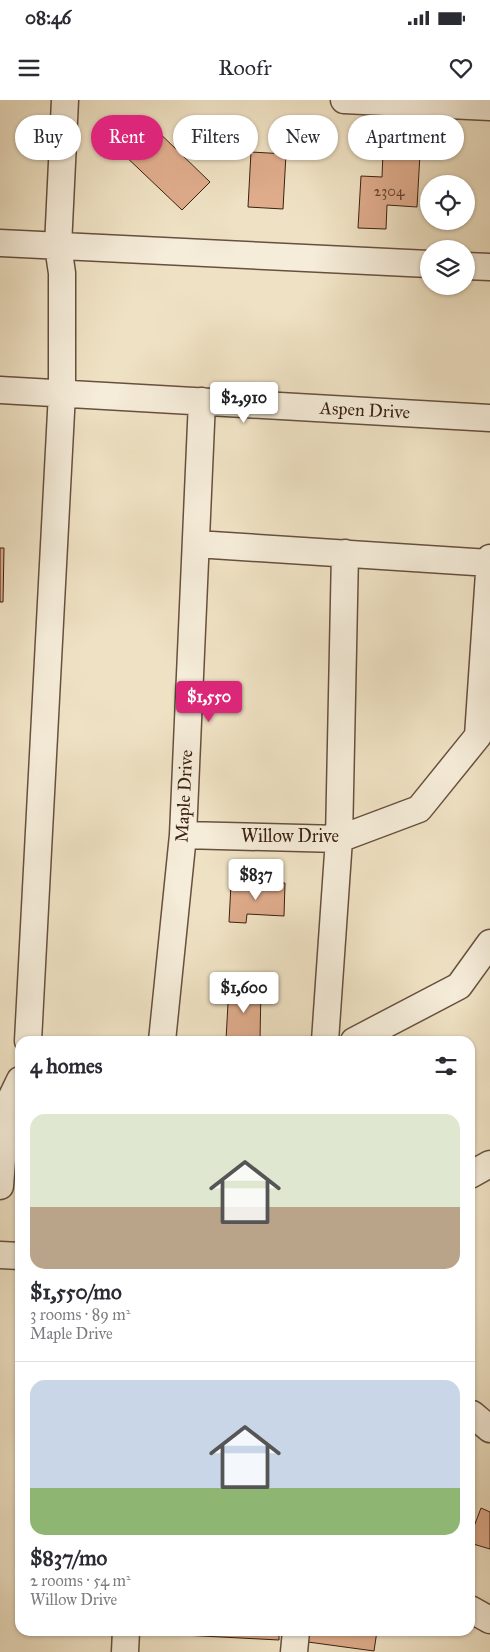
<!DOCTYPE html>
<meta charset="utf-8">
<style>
:root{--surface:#fff;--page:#f2f2f3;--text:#2b2b33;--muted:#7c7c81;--line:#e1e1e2;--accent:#db2777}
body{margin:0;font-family:"IM FELL Great Primer",serif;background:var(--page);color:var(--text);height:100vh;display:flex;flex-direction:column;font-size:19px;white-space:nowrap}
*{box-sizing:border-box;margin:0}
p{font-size:16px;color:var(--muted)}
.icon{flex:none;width:28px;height:28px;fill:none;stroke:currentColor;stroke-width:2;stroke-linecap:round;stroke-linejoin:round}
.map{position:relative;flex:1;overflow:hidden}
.panel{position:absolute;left:15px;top:936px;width:460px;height:600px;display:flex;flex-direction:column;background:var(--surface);border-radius:15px;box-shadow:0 1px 4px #0004}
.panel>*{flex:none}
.hud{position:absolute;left:15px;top:15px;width:460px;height:45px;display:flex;gap:10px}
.buttons{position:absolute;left:420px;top:75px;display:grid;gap:10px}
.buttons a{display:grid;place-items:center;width:55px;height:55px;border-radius:50%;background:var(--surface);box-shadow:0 1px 4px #0004;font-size:25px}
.price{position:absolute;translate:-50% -42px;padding:0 11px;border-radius:5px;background:#fff;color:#222;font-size:16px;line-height:32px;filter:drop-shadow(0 1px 2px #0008)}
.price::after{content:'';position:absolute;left:50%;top:30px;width:15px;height:11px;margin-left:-8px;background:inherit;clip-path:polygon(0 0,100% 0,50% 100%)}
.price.on{background:var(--accent);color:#fff}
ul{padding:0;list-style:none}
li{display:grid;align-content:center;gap:10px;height:265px;padding:0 15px}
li+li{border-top:1px solid var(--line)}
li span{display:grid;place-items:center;height:155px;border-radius:15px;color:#555}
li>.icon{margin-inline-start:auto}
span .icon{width:90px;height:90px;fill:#fffc;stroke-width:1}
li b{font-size:21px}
h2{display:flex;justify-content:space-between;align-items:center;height:60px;padding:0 15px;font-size:21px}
.pill{padding:0 18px;border-radius:22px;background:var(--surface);box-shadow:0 1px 4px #0004;font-size:18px;line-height:45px}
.pill.on{background:var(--accent);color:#fff}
.status{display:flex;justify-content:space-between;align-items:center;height:35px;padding:0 25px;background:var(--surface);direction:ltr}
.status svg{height:14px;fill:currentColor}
header{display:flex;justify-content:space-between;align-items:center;height:65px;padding:0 15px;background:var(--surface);font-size:22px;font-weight:600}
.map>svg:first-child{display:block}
.building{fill:#dfac8c;stroke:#3a2011}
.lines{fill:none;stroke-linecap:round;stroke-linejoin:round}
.minor-casing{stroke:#67503e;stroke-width:29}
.minor{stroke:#f5ecd9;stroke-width:26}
.labels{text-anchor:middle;stroke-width:4.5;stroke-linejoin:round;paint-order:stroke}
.number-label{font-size:15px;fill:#634330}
.street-label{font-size:18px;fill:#3a2011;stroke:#f5ecd9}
</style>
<div class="status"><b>08:46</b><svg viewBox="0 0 49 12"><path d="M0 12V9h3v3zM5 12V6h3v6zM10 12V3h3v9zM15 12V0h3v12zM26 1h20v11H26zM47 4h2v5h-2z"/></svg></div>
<header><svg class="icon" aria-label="menu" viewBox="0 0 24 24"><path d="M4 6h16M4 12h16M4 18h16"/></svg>Roofr<svg class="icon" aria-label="heart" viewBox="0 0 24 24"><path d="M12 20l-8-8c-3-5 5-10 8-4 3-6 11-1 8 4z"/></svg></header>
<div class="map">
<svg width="490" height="1552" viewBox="0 0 490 1552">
<rect width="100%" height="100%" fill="#efe2c4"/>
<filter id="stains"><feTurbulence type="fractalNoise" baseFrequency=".004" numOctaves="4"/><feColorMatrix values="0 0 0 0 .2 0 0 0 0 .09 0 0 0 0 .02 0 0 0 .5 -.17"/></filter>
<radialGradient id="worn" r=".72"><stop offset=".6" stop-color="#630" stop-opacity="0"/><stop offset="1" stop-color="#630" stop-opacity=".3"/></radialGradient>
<!-- building -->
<path class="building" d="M148 22 210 82 182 110 120 51Z
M251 52 286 54 283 109 248 107Z
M383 52 420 54 417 107 387 105 386 129 358 128 361 76 382 77Z
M0 448H4L3 502H0Z
M266 782 285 783 284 816 247 814 246 823 229 822 231 784 266 786Z
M229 885 261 887 260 941 226 940Z
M481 1408 490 1412V1449L470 1443V1437Z
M163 1531H279V1540L163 1534Z
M309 1531H377L374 1551 308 1542Z"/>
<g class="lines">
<defs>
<path id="minor" d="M344 0 490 7
M0 143 429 164
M466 166 490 167
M0 290 490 318
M196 444 490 463
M183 735 339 739 419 709 478 636 490 458
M28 941 62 293V173L58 146 65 0
M162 941 183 735 202 301
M325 941 339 739 345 453
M354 941 459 886 490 843
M470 1075 490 1064
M0 1086 6 1009 20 980
M0 1155 20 1156
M470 1314H472L490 1329
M470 1509 490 1520
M125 1552 126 1531
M294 1552 296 1531"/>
</defs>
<!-- minor casing -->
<use href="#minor" class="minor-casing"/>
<!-- minor -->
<use href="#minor" class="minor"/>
</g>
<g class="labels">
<!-- number labels -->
<g class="number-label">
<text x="389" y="96">2304</text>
</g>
<!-- street labels -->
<g class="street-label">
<text transform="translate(365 310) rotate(3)" y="6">Aspen Drive</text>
<text transform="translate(184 696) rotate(-87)" y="6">Maple Drive</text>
<text x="290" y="742">Willow Drive</text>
</g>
</g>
<rect width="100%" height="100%" filter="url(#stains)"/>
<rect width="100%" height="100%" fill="url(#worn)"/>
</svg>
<div class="buttons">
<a><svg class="icon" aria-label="locate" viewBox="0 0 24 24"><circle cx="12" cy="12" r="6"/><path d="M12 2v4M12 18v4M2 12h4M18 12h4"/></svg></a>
<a><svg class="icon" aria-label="layers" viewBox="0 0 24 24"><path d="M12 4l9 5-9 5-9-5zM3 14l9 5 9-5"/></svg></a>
</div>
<b class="price" style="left:244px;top:324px">$2,910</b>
<b class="price on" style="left:209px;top:623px">$1,550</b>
<b class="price" style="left:256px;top:801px">$837</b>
<b class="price" style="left:244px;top:914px">$1,600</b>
<div class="hud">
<a class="pill">Buy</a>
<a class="pill on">Rent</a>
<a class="pill">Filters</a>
<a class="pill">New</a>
<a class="pill">Apartment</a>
</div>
<section class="panel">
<h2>4 homes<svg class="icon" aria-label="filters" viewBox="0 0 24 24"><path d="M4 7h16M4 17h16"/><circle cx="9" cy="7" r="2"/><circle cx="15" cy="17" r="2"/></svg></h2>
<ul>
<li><span style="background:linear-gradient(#dfe7d0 60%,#b9a48a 0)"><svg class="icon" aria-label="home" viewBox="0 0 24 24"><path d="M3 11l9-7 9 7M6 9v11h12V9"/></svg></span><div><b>$1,550/mo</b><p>3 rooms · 89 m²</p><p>Maple Drive</p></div></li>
<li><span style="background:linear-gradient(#c9d6e8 70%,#8fb573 0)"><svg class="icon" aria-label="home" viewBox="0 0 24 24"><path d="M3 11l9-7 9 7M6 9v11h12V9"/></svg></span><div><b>$837/mo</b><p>2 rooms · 54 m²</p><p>Willow Drive</p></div></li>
</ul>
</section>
</div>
